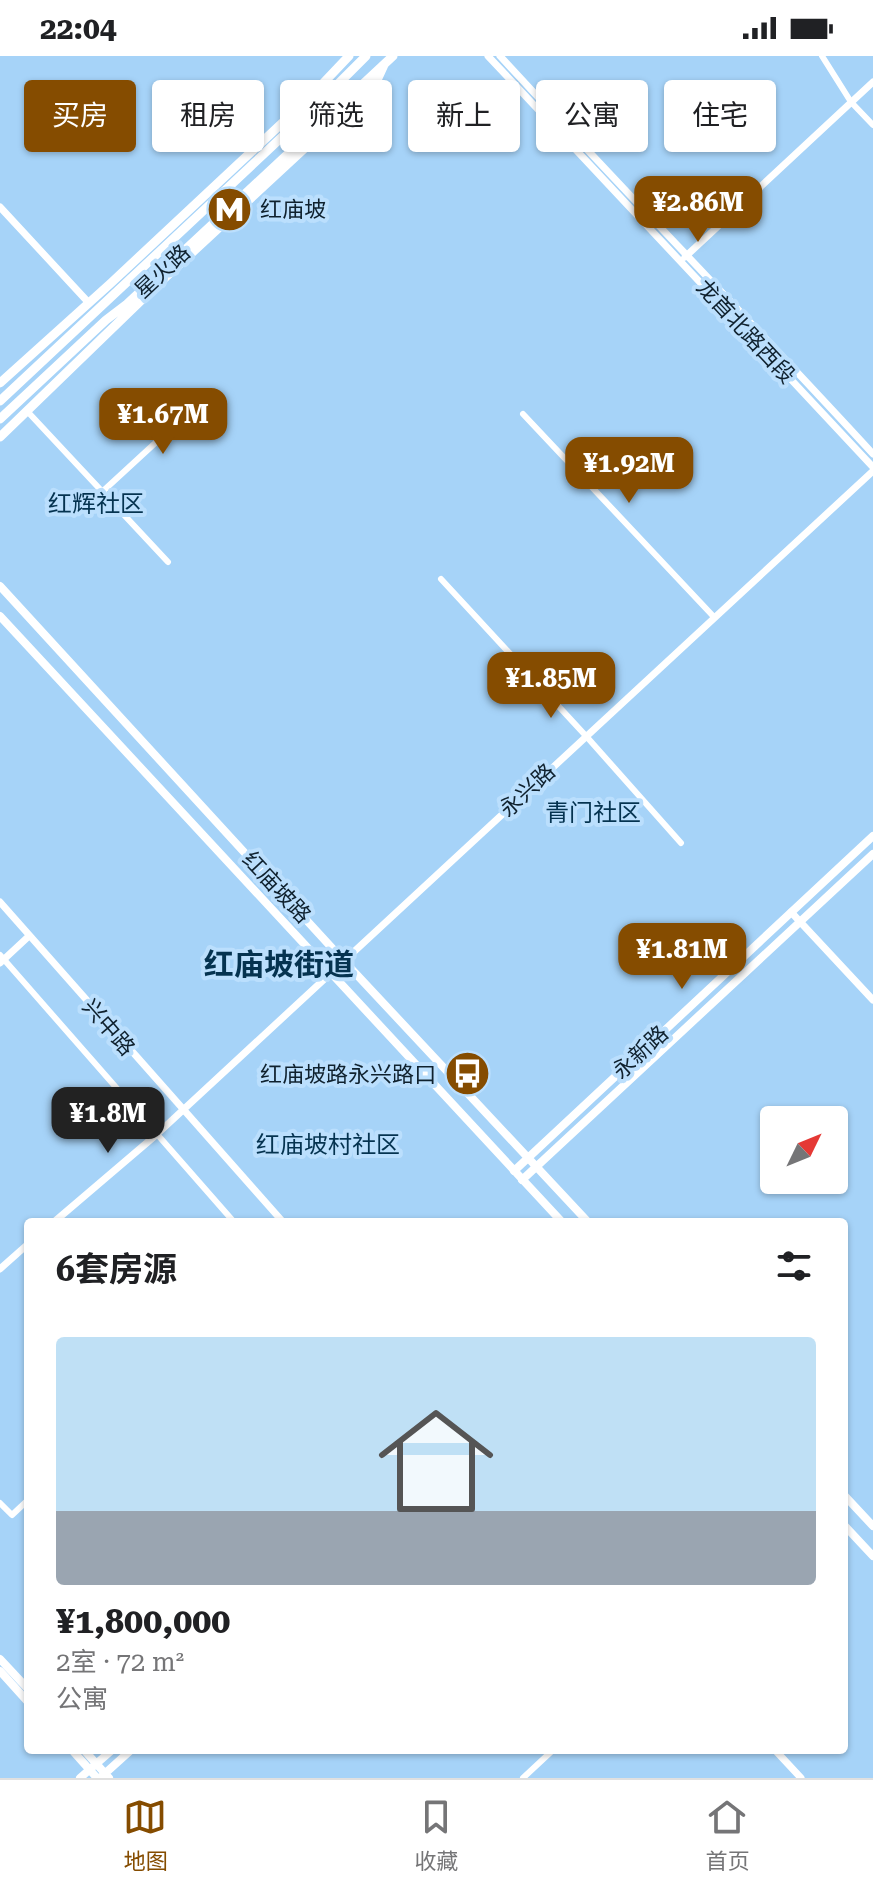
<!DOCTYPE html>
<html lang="zh">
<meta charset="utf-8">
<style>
:root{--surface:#fff;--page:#f6f6f6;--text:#202124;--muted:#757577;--line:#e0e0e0;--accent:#854c00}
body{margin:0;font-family:"Roboto Serif","Noto Sans SC",serif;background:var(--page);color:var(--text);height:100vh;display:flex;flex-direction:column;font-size:30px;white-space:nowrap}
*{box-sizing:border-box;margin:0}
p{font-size:26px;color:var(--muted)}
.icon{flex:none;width:44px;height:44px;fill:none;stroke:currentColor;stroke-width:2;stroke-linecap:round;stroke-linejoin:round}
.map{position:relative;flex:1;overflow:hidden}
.sheet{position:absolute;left:24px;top:1162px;width:824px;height:536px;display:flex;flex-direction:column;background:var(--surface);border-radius:8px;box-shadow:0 2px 6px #0004}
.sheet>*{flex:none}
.hud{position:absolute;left:24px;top:24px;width:826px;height:72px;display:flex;gap:16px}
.needle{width:52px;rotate:47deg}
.buttons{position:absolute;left:760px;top:1050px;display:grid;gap:16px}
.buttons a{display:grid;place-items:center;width:88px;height:88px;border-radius:8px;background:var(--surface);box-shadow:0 2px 6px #0004;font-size:40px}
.price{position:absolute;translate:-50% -68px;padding:0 18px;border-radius:16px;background:var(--accent);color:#fff;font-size:26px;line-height:52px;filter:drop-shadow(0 2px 4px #0008)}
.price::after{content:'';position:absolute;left:50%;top:48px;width:24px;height:18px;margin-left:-12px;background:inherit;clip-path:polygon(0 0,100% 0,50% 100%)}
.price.selected{background:#222;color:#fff}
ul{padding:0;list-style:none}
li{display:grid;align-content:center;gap:16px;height:424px;padding:0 32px}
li+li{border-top:2px solid var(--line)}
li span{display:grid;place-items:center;height:248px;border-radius:8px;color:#555}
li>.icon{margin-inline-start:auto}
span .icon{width:144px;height:144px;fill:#fffc;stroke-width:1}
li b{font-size:34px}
h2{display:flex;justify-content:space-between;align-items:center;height:96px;padding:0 32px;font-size:34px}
.pill{padding:0 28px;border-radius:8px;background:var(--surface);box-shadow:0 2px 6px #0004;font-size:28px;line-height:72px}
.pill.selected{background:var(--accent);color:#fff}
.status{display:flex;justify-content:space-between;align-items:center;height:56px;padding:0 40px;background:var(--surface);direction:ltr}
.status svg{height:22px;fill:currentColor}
.tab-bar{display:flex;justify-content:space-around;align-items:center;height:112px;border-top:2px solid var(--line);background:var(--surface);font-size:22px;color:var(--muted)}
.tab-bar a{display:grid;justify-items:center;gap:4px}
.tab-bar .selected{color:var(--accent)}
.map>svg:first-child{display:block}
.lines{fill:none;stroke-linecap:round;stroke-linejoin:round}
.minor{stroke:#fff;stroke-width:6}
.tertiary{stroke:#fff;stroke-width:7}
.secondary{stroke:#fff;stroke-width:8}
.primary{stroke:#fff;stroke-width:9}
.labels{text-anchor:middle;stroke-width:8;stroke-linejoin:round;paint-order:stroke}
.poi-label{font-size:22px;fill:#0f212e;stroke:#bbdffd;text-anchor:start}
.street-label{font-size:22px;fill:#0f212e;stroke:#bbdffd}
.neighbourhood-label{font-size:24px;fill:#053350;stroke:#bbdffd}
.district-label{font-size:30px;font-weight:bold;fill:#053350;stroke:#bbdffd}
</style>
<div class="status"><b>22:04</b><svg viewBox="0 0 49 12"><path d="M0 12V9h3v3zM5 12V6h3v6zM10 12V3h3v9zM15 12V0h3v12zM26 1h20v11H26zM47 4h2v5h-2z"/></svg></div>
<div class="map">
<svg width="873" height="1722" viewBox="0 0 873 1722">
<rect width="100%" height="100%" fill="#a6d3f8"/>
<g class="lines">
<!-- minor -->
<path class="minor" d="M822 0 851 46 873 69
M27 355 168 506
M523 358 714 561
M102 436 203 343
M441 523 586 680 681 787
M0 899 234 1166
M0 1447 12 1459 28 1444
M523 1722 553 1694"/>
<!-- tertiary -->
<path class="tertiary" d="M488 0 873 411
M500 0C623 134 750 264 873 398
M0 151 88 246
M685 201 873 26
M0 846 283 1166
M791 856 873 944
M0 907 29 880
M54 1166 156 1079 873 415
M0 1213 28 1188
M775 1694 801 1722"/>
<!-- secondary -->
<path class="secondary" d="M0 530 343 904 588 1166
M0 560 562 1166
M514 1115 873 780
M522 1124 873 798
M844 1439 873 1470
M844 1469 873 1500
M0 1603 28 1633
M0 1615 28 1646
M72 1694 97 1722
M84 1694 109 1722
M80 1722 112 1694
M100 1722 131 1694"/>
<!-- primary -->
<path class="primary" d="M0 327 111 227 311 40 349 0
M0 345 330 36 366 0
M0 363 106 264 127 248 393 0
M0 381 156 230 319 79 373 33 384 9"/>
</g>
<!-- icons -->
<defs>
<symbol id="metro-disc" viewBox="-11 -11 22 22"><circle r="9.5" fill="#854c00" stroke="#bbdffd"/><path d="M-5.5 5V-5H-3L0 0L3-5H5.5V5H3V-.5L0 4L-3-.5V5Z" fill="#fff"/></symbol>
<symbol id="bus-disc" viewBox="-11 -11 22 22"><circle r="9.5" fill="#854c00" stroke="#bbdffd"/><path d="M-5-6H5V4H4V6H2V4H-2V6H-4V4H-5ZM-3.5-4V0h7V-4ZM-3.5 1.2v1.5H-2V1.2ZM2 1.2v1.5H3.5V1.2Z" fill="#fff"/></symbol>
</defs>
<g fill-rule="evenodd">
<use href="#metro-disc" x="204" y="128" width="51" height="51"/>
<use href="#bus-disc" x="442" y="992" width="51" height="51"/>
</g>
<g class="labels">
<!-- poi labels -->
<g class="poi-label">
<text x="260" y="161">红庙坡</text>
<text x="436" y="1026" text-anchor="end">红庙坡路永兴路口</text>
</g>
<!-- street labels -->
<g class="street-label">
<text transform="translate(162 215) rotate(-43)" y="8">星火路</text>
<text transform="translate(746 275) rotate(47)" y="8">龙首北路西段</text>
<text transform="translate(527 734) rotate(-43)" y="8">永兴路</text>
<text transform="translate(277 831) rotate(47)" y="8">红庙坡路</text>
<text transform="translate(109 971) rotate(49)" y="8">兴中路</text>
<text transform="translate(640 996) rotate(-43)" y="8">永新路</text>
</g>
<!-- neighbourhood labels -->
<g class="neighbourhood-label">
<text x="96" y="456">红辉社区</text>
<text x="593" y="765">青门社区</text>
<text x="328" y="1097">红庙坡村社区</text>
</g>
<!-- district labels -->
<g class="district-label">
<text x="279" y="919">红庙坡街道</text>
</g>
</g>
</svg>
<div class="buttons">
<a><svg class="needle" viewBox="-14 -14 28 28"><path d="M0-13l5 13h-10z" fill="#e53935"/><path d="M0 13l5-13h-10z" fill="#757577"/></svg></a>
</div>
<b class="price" style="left:698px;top:188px">¥2.86M</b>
<b class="price" style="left:163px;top:400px">¥1.67M</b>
<b class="price" style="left:629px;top:449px">¥1.92M</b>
<b class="price" style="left:551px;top:664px">¥1.85M</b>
<b class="price" style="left:682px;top:935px">¥1.81M</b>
<b class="price selected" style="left:108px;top:1099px">¥1.8M</b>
<div class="hud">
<a class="pill selected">买房</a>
<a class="pill">租房</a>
<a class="pill">筛选</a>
<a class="pill">新上</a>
<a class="pill">公寓</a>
<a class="pill">住宅</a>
</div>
<section class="sheet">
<h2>6套房源<svg class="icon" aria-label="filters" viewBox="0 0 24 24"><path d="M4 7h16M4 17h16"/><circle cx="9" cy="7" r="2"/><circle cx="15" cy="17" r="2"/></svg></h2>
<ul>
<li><span style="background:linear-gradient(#bfe0f5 70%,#9aa5b1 0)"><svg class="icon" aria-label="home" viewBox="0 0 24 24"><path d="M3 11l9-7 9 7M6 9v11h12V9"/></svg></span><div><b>¥1,800,000</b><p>2室 · 72 m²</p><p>公寓</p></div></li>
</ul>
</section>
</div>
<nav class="tab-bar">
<a class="selected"><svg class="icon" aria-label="map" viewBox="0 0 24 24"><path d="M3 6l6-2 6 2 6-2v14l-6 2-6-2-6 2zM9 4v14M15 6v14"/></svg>地图</a>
<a><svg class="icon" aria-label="saved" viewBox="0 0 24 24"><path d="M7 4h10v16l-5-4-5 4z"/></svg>收藏</a>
<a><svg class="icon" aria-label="home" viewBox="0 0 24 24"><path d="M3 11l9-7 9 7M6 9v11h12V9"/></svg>首页</a>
</nav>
